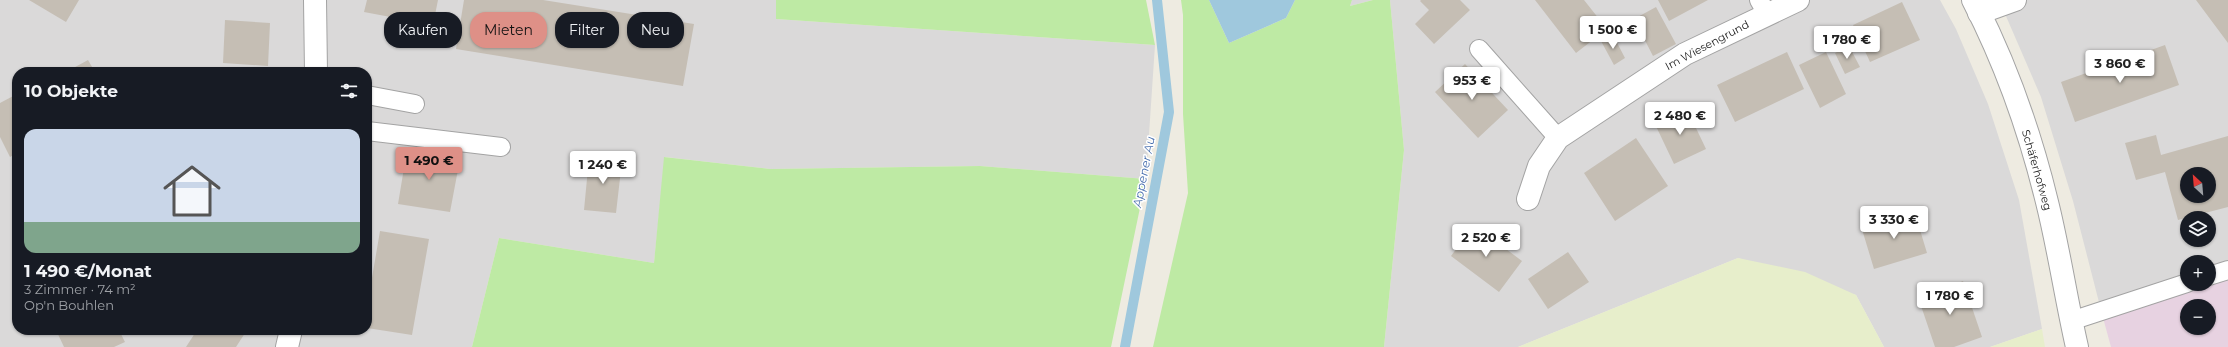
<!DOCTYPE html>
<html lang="de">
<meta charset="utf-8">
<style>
:root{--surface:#171b24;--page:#242831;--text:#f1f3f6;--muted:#9ea1a6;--line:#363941;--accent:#de9087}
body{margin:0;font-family:Montserrat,sans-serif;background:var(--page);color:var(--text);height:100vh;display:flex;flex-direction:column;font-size:15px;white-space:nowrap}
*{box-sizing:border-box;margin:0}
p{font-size:13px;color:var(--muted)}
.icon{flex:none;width:22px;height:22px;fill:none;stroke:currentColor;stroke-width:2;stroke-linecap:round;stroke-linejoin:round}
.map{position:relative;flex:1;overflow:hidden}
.panel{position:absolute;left:12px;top:67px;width:360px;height:268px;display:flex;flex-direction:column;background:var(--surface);border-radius:16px;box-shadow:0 1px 3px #0004}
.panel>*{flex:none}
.guide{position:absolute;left:384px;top:12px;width:380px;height:36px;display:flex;gap:8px}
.needle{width:26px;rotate:334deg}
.fabs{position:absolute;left:2180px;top:167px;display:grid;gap:8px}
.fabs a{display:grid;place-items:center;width:36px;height:36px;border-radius:50%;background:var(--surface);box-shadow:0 1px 3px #0004;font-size:20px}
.price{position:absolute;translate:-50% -34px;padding:0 9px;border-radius:4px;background:#fff;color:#222;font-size:13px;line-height:26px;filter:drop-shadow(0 1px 2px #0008)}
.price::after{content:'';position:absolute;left:50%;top:24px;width:12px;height:9px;margin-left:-6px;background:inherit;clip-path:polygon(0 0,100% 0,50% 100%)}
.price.active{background:var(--accent);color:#111}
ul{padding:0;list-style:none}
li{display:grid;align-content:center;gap:8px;height:212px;padding:0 12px}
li+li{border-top:1px solid var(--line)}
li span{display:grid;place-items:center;height:124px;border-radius:12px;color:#555}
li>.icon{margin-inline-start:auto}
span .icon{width:72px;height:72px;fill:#fffc;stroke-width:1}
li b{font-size:17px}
h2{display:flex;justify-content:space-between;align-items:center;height:48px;padding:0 12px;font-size:17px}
.pill{padding:0 14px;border-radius:16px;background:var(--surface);box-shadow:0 1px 3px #0004;font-size:14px;line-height:36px}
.pill.active{background:var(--accent);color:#111}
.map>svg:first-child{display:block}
.residential{fill:#dad9d9;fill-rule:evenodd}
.industrial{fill:#e7d2e1;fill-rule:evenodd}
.farmland{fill:#e7eecb}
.grass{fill:#beeaa4}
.water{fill:#9fc8dd}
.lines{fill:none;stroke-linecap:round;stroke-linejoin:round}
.stream{stroke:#9fc8dd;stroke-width:10}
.building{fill:#c5beb4;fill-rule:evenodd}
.service-casing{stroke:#a3a3a3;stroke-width:20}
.minor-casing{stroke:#a3a3a3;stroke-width:24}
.tertiary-casing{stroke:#a3a3a3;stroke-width:24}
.service{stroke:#fff;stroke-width:18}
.minor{stroke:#fff;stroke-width:22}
.tertiary{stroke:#fff;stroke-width:22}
.labels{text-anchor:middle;stroke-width:3;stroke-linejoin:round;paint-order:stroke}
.street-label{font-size:11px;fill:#1c1c1c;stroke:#fff}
.water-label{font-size:12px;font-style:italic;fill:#466dad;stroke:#fff}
</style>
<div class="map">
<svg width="2228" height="347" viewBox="0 0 2228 347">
<rect width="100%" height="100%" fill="#eeebe1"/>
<!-- residential -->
<path class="residential" d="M0 0H776V19L1155 45 1146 179 980 166 770 169 665 157 654 263 499 238 472 347H0ZM17 72H367V330H17Z
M1352 0H1373L1350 6Z
M1390 0H1940L1956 29 1988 104 2019 200 2042 329 1990 347H1884L1856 295 1738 258 1518 347H1384L1404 150Z
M1999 0H2228V273L2209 280V262H2187V284L2102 314 2073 201 2041 97ZM2187 174H2209V196H2187ZM2187 218H2209V240H2187Z"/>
<!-- industrial -->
<path class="industrial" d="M2228 273V347H2111L2102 314 2195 284H2209ZM2187 306H2209V328H2187Z"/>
<!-- farmland -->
<path class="farmland" d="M1738 258 1805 272 1856 295 1884 347H1518Z
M2042 329 2045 347H1990Z"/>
<!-- grass -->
<path class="grass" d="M776 0H1146L1155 45 776 19Z
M1181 0H1209L1229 43 1286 18 1295 0H1352L1350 6 1373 0H1390L1404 150 1384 347H1153L1188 193 1183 114V15Z
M664 157 770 169 980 166 1146 179 1111 347H472L499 238 654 263Z"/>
<!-- water -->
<path class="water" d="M1209 0H1295L1286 18 1229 43Z"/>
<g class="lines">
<!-- stream -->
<path class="stream" d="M1125 347 1169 112 1157 0"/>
</g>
<!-- building -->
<path class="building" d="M29 0H79L66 22Z
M367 0H438L433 25 364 12Z
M464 0H543L694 24 683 86 456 49Z
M1421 0H1460L1470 10 1434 44 1415 24 1429 10 1420 1Z
M1535 0H1584L1607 29 1576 53Z
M1658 0H1708L1669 21Z
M2196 0H2228V43Z
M1902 2 1920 40 1870 62 1853 25Z
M1656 7 1676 44 1653 56 1634 19Z
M225 20 270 23 268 66 223 63Z
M1613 35 1625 58 1614 65 1601 41Z
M2165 45 2179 85 2075 122 2061 82Z
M1849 46 1860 67 1845 74 1835 53Z
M1787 52 1804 89 1735 122 1717 85Z
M1826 52 1846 94 1820 108 1799 65Z
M88 60 95 72H66Z
M1465 64 1508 110 1478 138 1435 92Z
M17 94V153L10 157 0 137V103Z
M1686 107 1706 149 1674 164 1654 122Z
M2156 135 2161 155 2228 136V207L2178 220 2165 172 2136 180 2125 143ZM2187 174H2209V196H2187Z
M1636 138 1668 186 1615 221 1584 173Z
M407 150 460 159 450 212 398 204Z
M589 158 622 161 616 213 584 210Z
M1914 210 1927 253 1874 269 1861 226Z
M1474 225 1522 261 1499 292 1451 256Z
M380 231 429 239 412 335 367 328V307Z
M1568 252 1589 282 1548 309 1528 279Z
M1963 281 1982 337 1954 347H1935L1918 297Z
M56 330H119L125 342 114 347H64Z
M197 330H247L236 347H186Z"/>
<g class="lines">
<defs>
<path id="service" d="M1759 0 1767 14
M1479 49 1558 138
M367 95 415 104
M367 131 501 147
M2209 276 2228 270
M2071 321 2187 283"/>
<path id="minor" d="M315 0 316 72
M1979 13 2015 0
M1528 199 1539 166 1558 138 1685 54 1798 0
M287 347 291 330"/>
<path id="tertiary" d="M1973 0C2006 64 2030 132 2047 202 2059 250 2066 299 2077 347"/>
</defs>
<!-- service casing -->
<use href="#service" class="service-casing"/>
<!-- minor casing -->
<use href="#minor" class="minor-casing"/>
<!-- tertiary casing -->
<use href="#tertiary" class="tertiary-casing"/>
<!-- service -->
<use href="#service" class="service"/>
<!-- minor -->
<use href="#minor" class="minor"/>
<!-- tertiary -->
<use href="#tertiary" class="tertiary"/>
</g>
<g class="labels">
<!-- street labels -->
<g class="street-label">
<text transform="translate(1707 45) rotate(-28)" y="4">Im Wiesengrund</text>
<text transform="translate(2037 170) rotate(74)" y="4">Schäferhofweg</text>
</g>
<!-- water labels -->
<g class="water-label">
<text transform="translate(1144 172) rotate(-79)" y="4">Appener Au</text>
</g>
</g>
</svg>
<div class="fabs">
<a><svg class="needle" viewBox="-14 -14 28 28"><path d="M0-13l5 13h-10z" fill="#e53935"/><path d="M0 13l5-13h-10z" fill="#9ea1a6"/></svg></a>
<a><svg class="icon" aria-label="layers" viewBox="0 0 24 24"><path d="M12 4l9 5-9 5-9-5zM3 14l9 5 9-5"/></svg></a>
<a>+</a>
<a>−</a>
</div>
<b class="price" style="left:1613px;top:50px">1 500 €</b>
<b class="price" style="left:1847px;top:60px">1 780 €</b>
<b class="price" style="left:2120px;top:84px">3 860 €</b>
<b class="price" style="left:1472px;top:101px">953 €</b>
<b class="price" style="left:1680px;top:136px">2 480 €</b>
<b class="price active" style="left:429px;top:181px">1 490 €</b>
<b class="price" style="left:603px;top:185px">1 240 €</b>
<b class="price" style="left:1894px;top:240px">3 330 €</b>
<b class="price" style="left:1486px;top:258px">2 520 €</b>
<b class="price" style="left:1950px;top:316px">1 780 €</b>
<div class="guide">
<a class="pill">Kaufen</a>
<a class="pill active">Mieten</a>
<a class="pill">Filter</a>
<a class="pill">Neu</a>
</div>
<section class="panel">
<h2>10 Objekte<svg class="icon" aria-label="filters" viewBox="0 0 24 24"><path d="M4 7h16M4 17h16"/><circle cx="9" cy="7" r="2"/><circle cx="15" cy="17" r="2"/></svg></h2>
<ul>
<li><span style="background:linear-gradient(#c9d6e8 75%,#7fa58c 0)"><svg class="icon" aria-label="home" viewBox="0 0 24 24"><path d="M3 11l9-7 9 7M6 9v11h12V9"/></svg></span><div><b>1 490 €/Monat</b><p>3 Zimmer · 74 m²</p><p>Op'n Bouhlen</p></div></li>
</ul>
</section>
</div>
